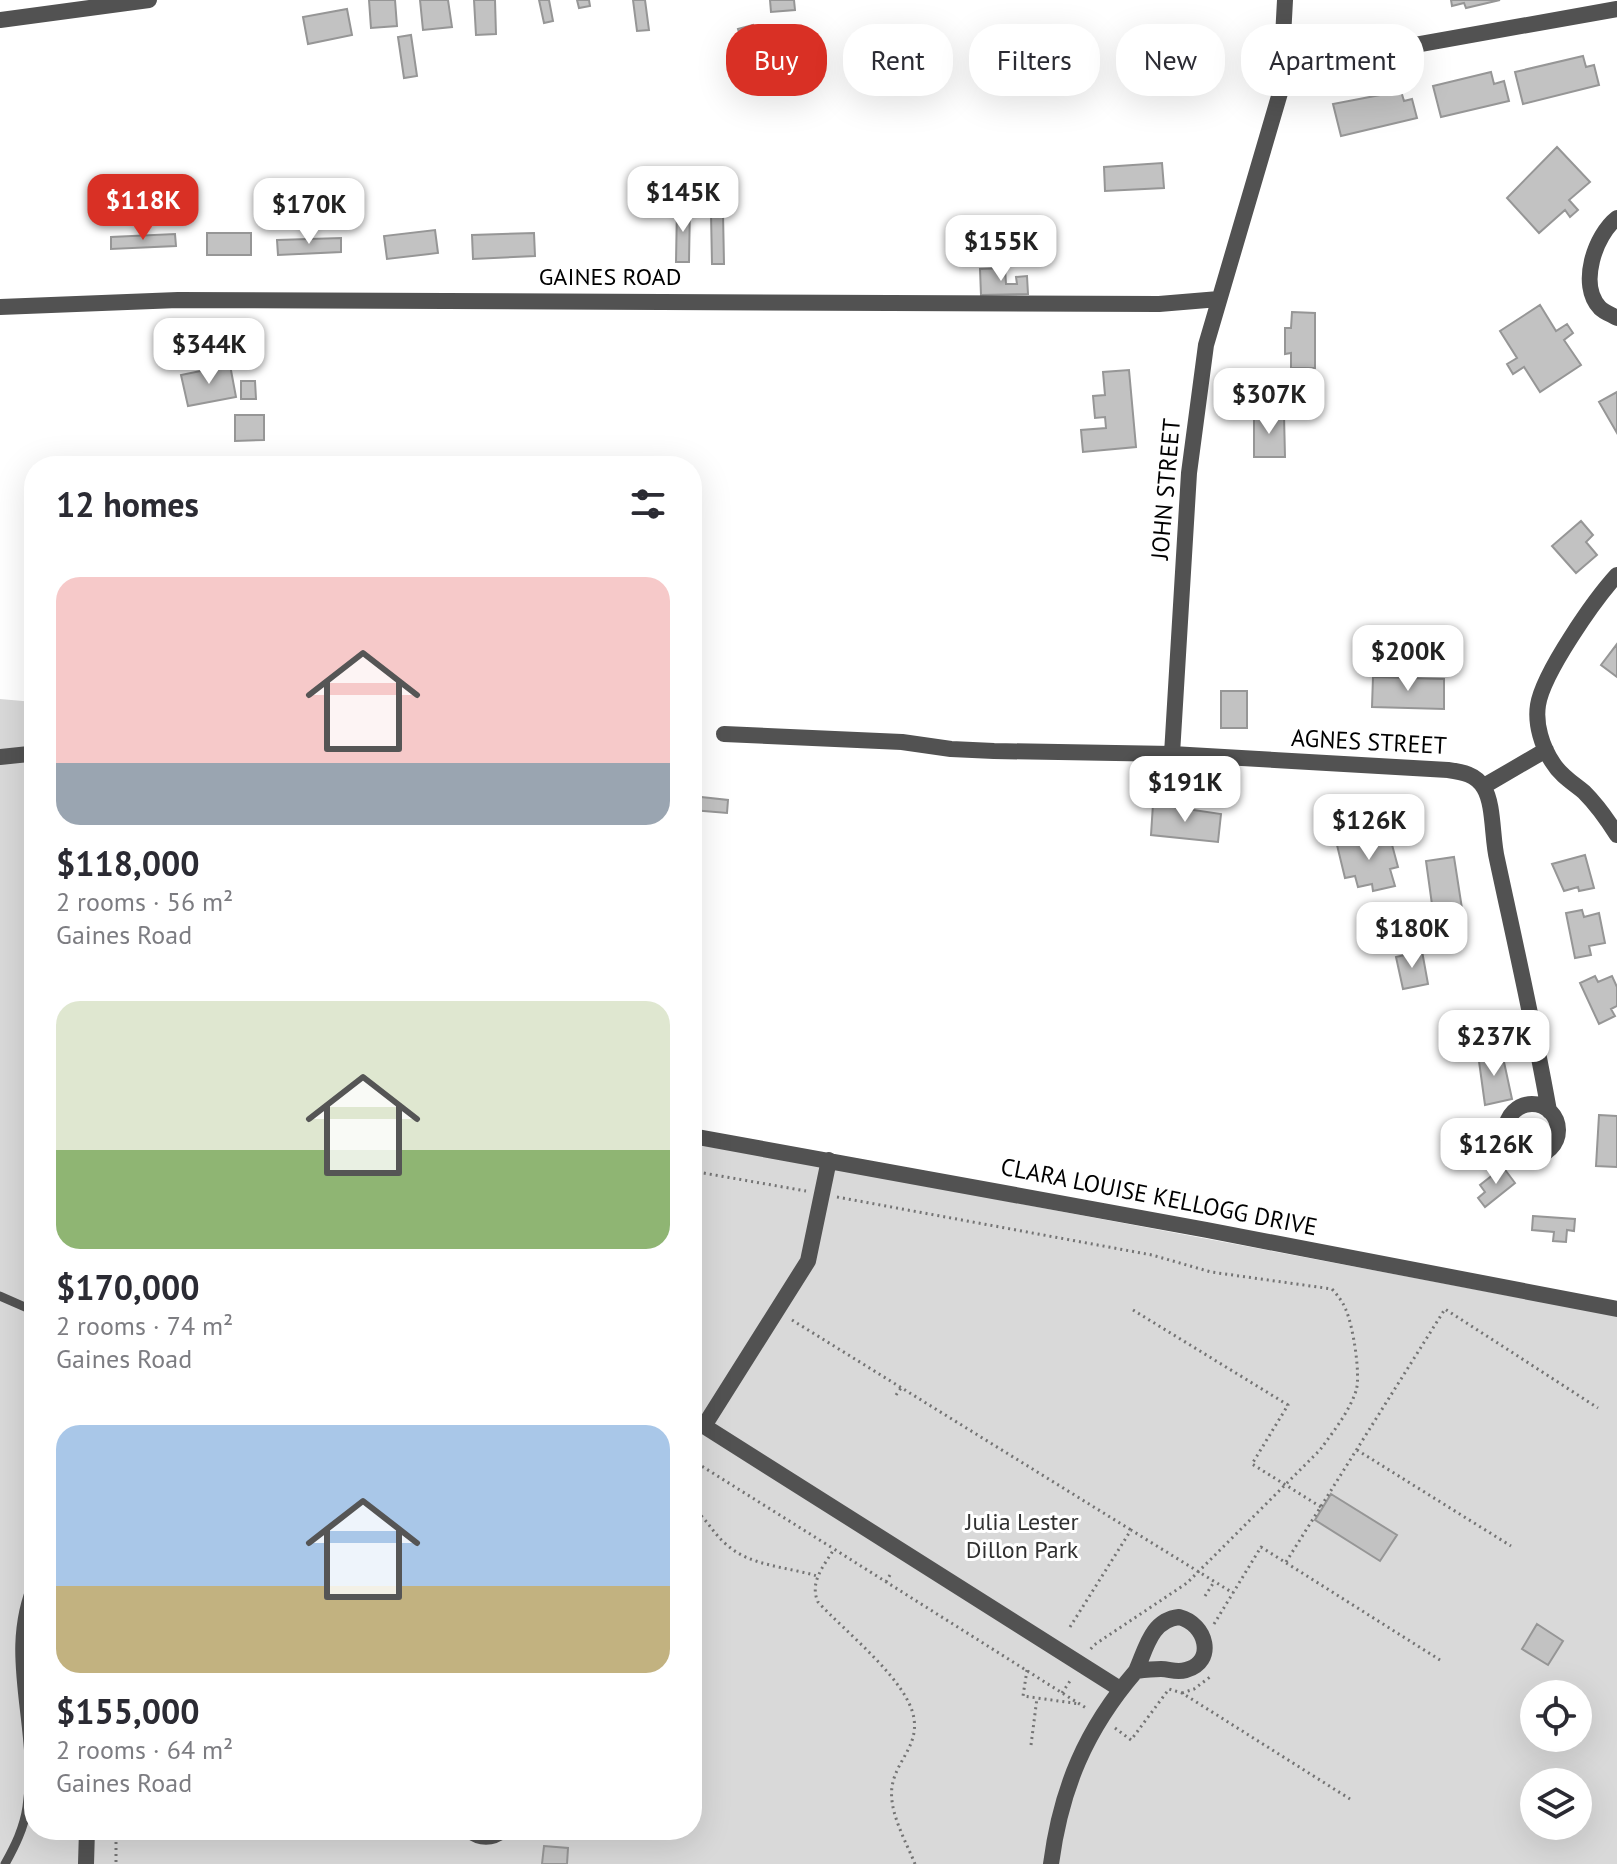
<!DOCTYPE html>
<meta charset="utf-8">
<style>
:root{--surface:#fff;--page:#f7f7f7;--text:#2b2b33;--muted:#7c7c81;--accent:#d93025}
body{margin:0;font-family:"PT Sans",sans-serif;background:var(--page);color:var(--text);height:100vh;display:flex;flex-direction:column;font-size:30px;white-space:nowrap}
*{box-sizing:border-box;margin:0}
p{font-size:26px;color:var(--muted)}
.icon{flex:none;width:44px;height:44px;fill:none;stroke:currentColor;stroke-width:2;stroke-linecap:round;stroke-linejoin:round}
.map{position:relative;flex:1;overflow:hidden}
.panel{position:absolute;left:24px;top:456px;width:678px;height:1384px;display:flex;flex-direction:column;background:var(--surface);border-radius:32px;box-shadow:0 8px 32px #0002}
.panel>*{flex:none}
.hud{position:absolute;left:726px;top:24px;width:760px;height:72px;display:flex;gap:16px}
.buttons{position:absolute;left:1520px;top:1680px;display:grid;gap:16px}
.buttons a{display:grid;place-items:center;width:72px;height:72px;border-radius:50%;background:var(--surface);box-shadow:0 8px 32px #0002;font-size:40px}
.price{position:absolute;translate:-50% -68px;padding:0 18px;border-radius:16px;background:#fff;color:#222;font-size:26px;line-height:52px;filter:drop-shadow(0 2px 4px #0008)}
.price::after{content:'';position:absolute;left:50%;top:48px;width:24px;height:18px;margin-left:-12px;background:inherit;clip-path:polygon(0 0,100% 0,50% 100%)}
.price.selected{background:var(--accent);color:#fff}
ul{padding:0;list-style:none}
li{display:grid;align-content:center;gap:16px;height:424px;padding:0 32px}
li span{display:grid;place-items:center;height:248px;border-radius:24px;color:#555}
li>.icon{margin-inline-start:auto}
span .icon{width:144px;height:144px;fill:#fffc;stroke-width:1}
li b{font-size:34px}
h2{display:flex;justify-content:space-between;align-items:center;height:96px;padding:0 32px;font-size:34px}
.chip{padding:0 28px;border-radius:32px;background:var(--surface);box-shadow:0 8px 32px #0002;font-size:28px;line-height:72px}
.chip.selected{background:var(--accent);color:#fff}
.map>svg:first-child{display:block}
.green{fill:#d9d9d9;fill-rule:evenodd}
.building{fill:#c2c2c2;stroke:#969696;stroke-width:2}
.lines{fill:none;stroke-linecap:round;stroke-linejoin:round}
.path{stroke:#747474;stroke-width:3;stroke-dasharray:2 4;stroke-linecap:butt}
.service{stroke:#525252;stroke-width:9}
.minor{stroke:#525252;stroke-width:16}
.labels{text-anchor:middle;stroke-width:6;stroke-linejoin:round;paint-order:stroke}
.street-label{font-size:24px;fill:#000;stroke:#fff}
.park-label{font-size:24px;fill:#303030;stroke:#fff}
</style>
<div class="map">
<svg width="1617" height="1864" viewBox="0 0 1617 1864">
<rect width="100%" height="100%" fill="#fff"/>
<!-- green -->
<path class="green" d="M0 699 34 702V1830H692V1142L1617 1316V1864H0ZM1534 1694H1578V1738H1534ZM1534 1782H1578V1826H1534Z"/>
<!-- building -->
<path class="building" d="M369 0H395L397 26 371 28Z
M420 0H448L452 27 423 30Z
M474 0H495L496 34 476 35Z
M539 0H549L553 21 544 23Z
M577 0H589L590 6 579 8Z
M633 0H645L649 30 637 31Z
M770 0H794L795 10 771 12Z
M1451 0H1500L1466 8 1464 3 1452 6Z
M347 9 352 35 308 44 303 17Z
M753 25 758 42 743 46 738 29Z
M411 35 417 76 404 78 398 37Z
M797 36 800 55 762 60 759 41Z
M1583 56 1586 67 1594 65 1599 85 1523 104 1515 72Z
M1491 72 1494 84 1504 81 1509 101 1441 117 1433 86Z
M1401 91 1404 101 1412 99 1417 118 1341 136 1333 104Z
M1557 147 1590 182 1569 200 1578 210 1570 217 1565 210 1539 233 1507 198Z
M1162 163 1164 188 1105 191 1104 167Z
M677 206H690L689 262H676Z
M711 213H723L724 264H712Z
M435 230 438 253 387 259 384 236Z
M207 233H251V255H207Z
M534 233 535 256 473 259 472 235Z
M175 234 176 246 111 249V237Z
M341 238V252L278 255 277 240Z
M1005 268 1006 284H1017L1016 277 1027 276 1028 294 981 295 980 269Z
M1540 305 1556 331 1567 324 1573 333 1564 340 1581 365 1540 392 1524 367 1513 374 1507 364 1517 358 1500 331Z
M1292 312 1315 313V368H1291V353L1285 354V328H1291Z
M230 365 236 397 188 406 181 375Z
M1129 370 1136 447 1083 452 1081 430 1106 428 1105 417 1095 418 1093 396 1105 395 1103 372Z
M241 381H255L256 399H241Z
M1617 392V433L1599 402Z
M235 415H264V440L235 441Z
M1254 415H1284L1285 457H1254Z
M1581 521 1593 535 1586 542 1597 555 1576 573 1552 546Z
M1617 644V677L1601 665Z
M1373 677 1444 679V709L1372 707Z
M1221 691H1247V728H1221Z
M692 796 728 800 727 813 692 810Z
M1153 804 1221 814 1218 842 1151 835Z
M1375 836 1378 845 1391 841 1398 867 1390 869 1395 886 1373 891 1372 884 1358 887 1355 876 1345 878 1337 845Z
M1585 855 1594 888 1579 891 1578 887 1564 891 1552 864Z
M1454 857 1463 915 1434 919 1426 861Z
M1582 910 1584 917 1599 913 1605 943 1589 946 1591 955 1575 958 1566 913Z
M1422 951 1428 984 1403 989 1396 957Z
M1595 976 1598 982 1612 976 1617 987V1006L1611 1009 1615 1016 1599 1024 1580 983Z
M1500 1013 1505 1045 1473 1049 1469 1018Z
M1497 1050 1500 1063 1504 1062 1512 1099 1485 1105 1478 1054Z
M1599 1115 1617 1116V1167L1596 1166Z
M1495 1126 1498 1138 1446 1153 1442 1141Z
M1503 1167 1515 1183 1485 1207 1478 1198 1485 1192 1480 1185Z
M1533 1216 1575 1219 1574 1231 1567 1230 1566 1242 1553 1241 1554 1232 1532 1230Z
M1331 1494 1397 1535 1380 1561 1315 1520Z
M1537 1624 1563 1641 1548 1665 1522 1649Z
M544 1846 568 1848 567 1864H542Z"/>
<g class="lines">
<!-- path -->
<path class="path" d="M692 1171 806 1191
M837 1197 1152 1255 1211 1272 1332 1289C1338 1296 1343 1302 1346 1310 1353 1326 1361 1375 1356 1391 1349 1412 1333 1432 1320 1450L1187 1583 1094 1645 1089 1651
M1133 1310 1288 1405 1252 1464 1321 1507
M792 1320 1131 1530
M896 1395 901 1388
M1357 1450 1511 1546
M692 1460 834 1549
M692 1508C707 1518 713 1534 727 1545 750 1566 788 1567 817 1576
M1286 1562 1445 1309 1598 1408
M886 1582 890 1575
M1205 1596 1214 1582
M1214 1624 1261 1547 1440 1660
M1070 1627 1131 1530 1233 1593
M1027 1670 1023 1696 1080 1704
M1062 1693 1072 1678
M1182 1693 1194 1689 1210 1677
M1115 1728 1131 1740 1169 1689 1182 1693 1350 1799
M1031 1745 1037 1698
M116 1830V1864
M915 1864C906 1841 886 1808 893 1782 898 1760 918 1745 914 1719 909 1681 844 1631 818 1602 809 1582 824 1566 834 1549L1086 1708"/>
<!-- service -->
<path class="service" d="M0 1296 34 1311
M5 1864C15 1846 24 1828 27 1807 39 1726 0 1655 34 1580"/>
<!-- minor -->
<path class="minor" d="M0 20 149 0
M1284 50 1314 55H1359L1617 9
M1617 218C1595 235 1578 285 1600 308 1604 312 1612 315 1617 318
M0 307 178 300 1159 304 1219 299
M1617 575C1595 599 1543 673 1538 705 1535 724 1542 747 1553 763 1560 775 1573 783 1584 792 1598 806 1607 819 1617 835
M724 734 902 742 951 749 994 751 1172 754 1448 770C1462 772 1476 774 1484 788 1494 804 1492 839 1497 859 1515 943 1534 1026 1549 1111
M1172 754 1189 473 1206 345 1280 93 1285 0
M0 757 29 754 34 756
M1484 786 1546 750
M1506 1130a26 26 0 1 1 52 0a26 26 0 1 1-52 0Z
M692 1136 1207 1230 1617 1309
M829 1160 808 1261 704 1426 1120 1689
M1179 1617C1207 1624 1216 1662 1186 1670 1176 1673 1170 1669 1161 1669 1153 1669 1144 1670 1136 1671 1146 1649 1151 1620 1179 1617Z
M469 1830C480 1839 492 1839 503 1830
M86 1864 87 1830
M1051 1864C1061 1788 1086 1729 1136 1671"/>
</g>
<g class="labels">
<!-- street labels -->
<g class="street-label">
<text x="610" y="285">GAINES ROAD</text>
<text transform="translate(1166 489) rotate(-85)" y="8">JOHN STREET</text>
<text transform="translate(1369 742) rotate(3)" y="8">AGNES STREET</text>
<text transform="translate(1159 1197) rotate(11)" y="8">CLARA LOUISE KELLOGG DRIVE</text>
</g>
<!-- park labels -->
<g class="park-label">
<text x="1022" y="1530">Julia Lester<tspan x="1022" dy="28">Dillon Park</tspan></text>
</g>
</g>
</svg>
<div class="buttons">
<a><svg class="icon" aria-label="locate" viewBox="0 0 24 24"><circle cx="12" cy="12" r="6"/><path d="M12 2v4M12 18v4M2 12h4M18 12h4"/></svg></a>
<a><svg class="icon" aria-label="layers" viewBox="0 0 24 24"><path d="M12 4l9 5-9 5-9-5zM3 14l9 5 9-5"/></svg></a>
</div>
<b class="price" style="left:683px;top:234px">$145K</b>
<b class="price selected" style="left:143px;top:242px">$118K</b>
<b class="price" style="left:309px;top:246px">$170K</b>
<b class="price" style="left:1001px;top:283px">$155K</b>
<b class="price" style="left:209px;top:386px">$344K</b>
<b class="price" style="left:1269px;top:436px">$307K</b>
<b class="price" style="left:1408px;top:693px">$200K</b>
<b class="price" style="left:1185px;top:824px">$191K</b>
<b class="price" style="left:1369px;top:862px">$126K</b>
<b class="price" style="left:1412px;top:970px">$180K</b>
<b class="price" style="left:1494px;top:1078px">$237K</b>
<b class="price" style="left:1496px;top:1186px">$126K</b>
<div class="hud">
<a class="chip selected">Buy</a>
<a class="chip">Rent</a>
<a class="chip">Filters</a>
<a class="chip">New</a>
<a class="chip">Apartment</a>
</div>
<section class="panel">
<h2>12 homes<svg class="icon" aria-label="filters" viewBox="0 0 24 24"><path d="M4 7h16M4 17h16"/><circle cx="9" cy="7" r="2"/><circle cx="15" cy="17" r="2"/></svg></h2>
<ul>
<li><span style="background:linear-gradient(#f6c9c9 75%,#9aa5b1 0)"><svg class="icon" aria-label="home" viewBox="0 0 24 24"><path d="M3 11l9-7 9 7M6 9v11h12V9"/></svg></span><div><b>$118,000</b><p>2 rooms · 56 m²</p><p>Gaines Road</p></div></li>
<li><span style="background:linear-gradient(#dfe7d0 60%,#8fb573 0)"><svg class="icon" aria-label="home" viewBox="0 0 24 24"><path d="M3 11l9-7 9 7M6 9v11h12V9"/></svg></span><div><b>$170,000</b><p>2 rooms · 74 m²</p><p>Gaines Road</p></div></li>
<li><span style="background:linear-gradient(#a9c7e8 65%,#c2b280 0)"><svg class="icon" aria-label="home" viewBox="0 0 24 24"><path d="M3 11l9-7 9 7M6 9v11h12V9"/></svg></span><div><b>$155,000</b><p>2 rooms · 64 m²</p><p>Gaines Road</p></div></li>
</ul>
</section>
</div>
